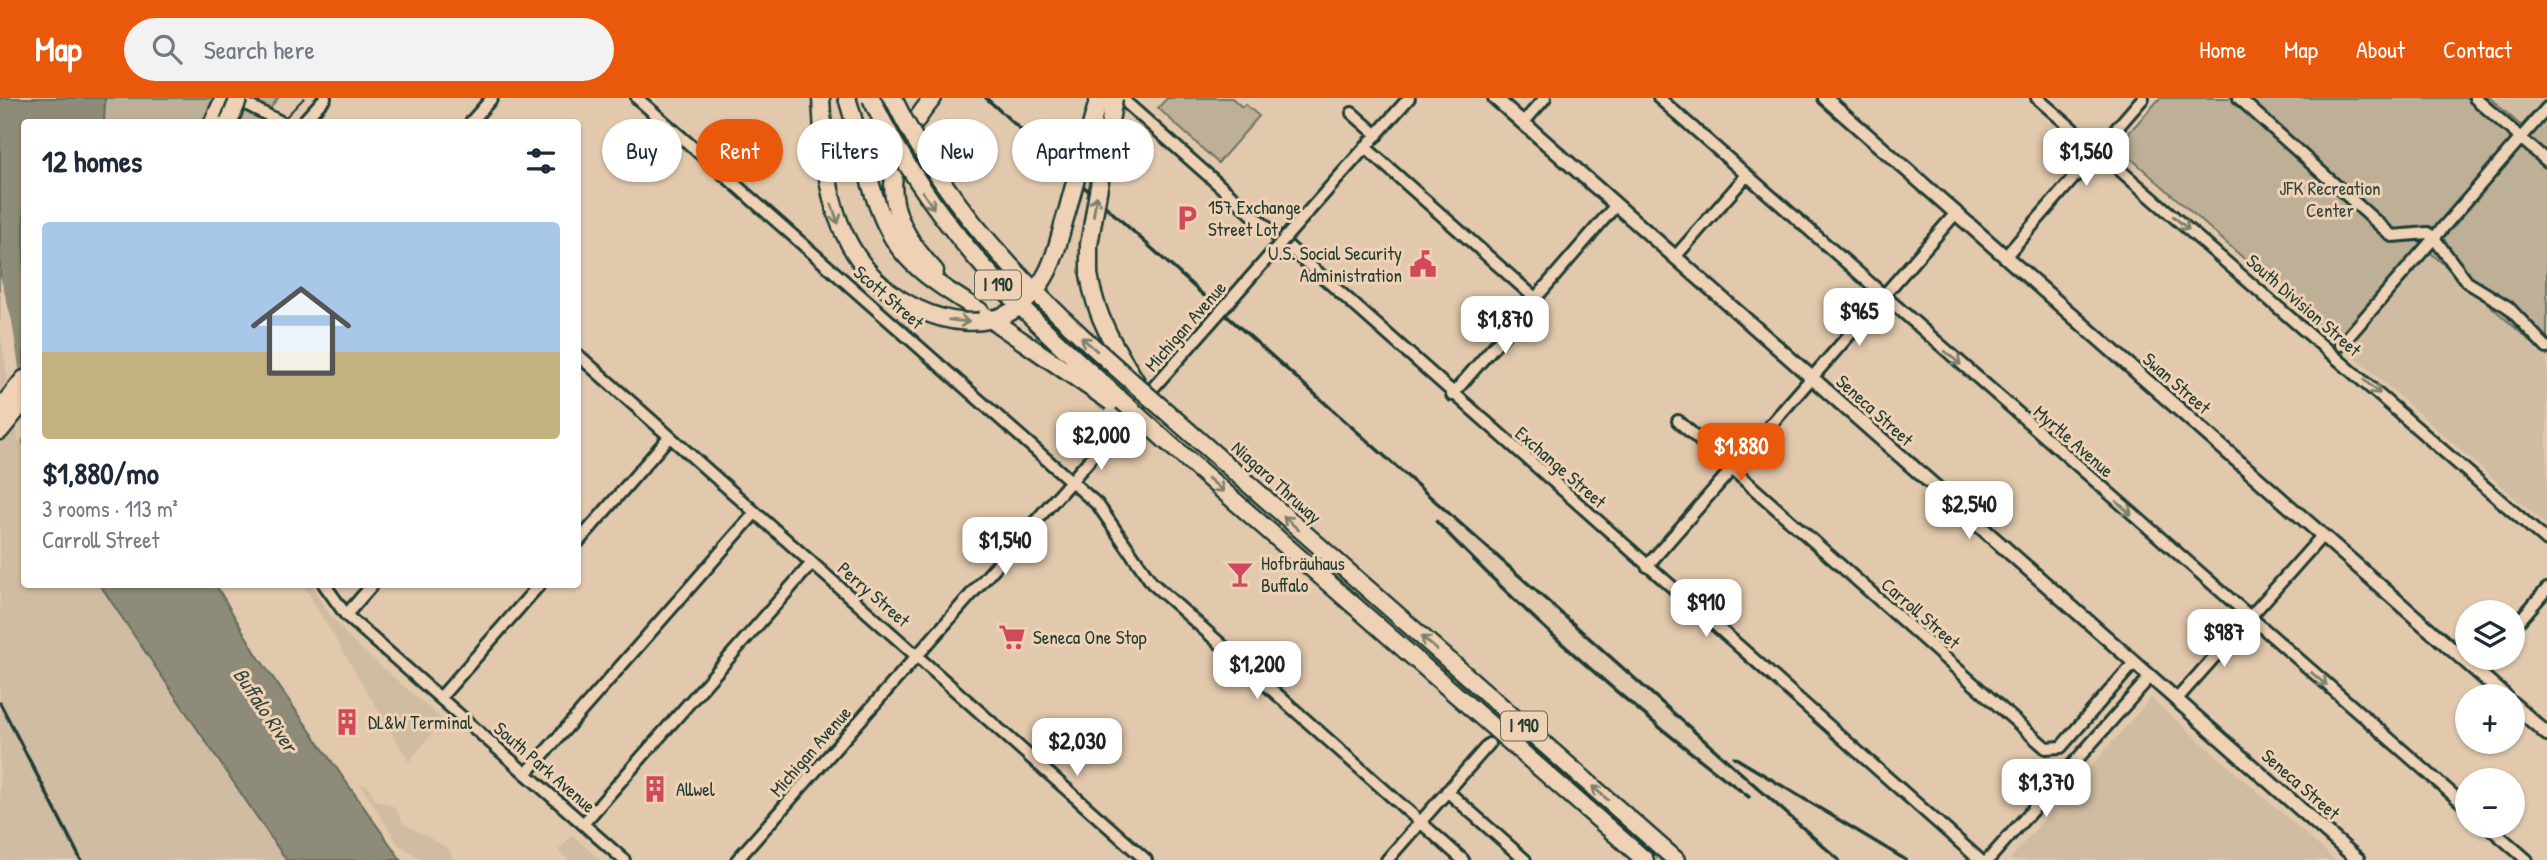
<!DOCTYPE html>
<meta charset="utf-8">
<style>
:root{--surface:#fff;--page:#f2f2f3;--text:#1f2937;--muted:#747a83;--line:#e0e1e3;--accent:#ea580c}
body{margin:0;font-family:"Patrick Hand",sans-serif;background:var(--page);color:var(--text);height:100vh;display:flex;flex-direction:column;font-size:26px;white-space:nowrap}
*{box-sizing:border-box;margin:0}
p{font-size:23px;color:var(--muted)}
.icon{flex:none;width:38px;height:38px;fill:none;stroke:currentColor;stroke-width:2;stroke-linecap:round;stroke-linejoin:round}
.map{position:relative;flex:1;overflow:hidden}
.sheet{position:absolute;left:21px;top:21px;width:560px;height:469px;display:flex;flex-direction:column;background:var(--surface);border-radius:7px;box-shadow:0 2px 5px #0004}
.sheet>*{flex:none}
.banner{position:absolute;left:602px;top:21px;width:665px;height:63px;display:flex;gap:14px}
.tools{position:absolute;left:2455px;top:502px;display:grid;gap:14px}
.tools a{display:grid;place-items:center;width:70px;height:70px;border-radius:50%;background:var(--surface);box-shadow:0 2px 5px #0004;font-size:35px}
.price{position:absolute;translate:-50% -60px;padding:0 16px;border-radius:14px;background:#fff;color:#222;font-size:23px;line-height:46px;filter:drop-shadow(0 2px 4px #0008)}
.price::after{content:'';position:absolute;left:50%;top:42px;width:21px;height:16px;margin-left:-10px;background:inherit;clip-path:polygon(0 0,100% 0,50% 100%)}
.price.on{background:var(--accent);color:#fff}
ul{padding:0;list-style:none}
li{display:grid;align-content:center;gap:14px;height:371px;padding:0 21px}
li+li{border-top:2px solid var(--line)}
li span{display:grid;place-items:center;height:217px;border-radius:7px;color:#555}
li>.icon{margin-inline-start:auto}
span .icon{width:126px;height:126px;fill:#fffc;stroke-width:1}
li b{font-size:30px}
h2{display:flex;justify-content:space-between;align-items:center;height:84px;padding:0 21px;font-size:30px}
.pill{padding:0 24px;border-radius:32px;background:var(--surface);box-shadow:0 2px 5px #0004;font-size:24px;line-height:63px}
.pill.on{background:var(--accent);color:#fff}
header{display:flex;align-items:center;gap:42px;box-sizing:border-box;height:98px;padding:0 35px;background:var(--accent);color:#fff}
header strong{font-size:33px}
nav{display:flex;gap:38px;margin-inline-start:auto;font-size:24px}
.search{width:490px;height:63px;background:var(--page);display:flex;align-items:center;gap:18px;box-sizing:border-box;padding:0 24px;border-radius:38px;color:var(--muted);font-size:26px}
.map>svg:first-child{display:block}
.built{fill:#d0bca2}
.green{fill:#beaf97;stroke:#6e7666;stroke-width:2}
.water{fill:#8e8b78;stroke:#626c5d;stroke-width:2}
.pier{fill:#e2c9ad}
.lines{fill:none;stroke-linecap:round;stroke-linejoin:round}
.minor-casing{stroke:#1f3d34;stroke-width:16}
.major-casing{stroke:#1f3d34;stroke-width:18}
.highway-casing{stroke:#1f3d34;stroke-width:21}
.minor{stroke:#efd2b5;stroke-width:10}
.major{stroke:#efd2b5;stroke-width:12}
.highway{stroke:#efd2b5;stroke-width:16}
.tram{stroke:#1f3d34;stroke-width:2}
.rail{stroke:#1f3d34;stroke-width:3.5}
.minor-bridge-casing{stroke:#1f3d34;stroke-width:16;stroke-linecap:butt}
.highway-bridge-casing{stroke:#1f3d34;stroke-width:21;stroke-linecap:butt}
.minor-bridge{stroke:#efd2b5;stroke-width:10}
.highway-bridge{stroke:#efd2b5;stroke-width:16}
.oneway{stroke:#7d806e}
.labels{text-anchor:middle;stroke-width:6;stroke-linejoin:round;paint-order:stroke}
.shield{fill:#efd2b5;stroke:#5d6a5b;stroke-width:2}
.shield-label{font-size:18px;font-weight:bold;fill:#1f3d34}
.park-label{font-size:19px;fill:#2f483e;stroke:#efd2b5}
.poi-label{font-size:19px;fill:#1f3d34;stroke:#efd2b5;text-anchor:start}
.street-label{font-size:19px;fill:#1f3d34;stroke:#efd2b5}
.water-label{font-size:21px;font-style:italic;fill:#30493e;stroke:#efd2b5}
</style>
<header>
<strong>Map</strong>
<div class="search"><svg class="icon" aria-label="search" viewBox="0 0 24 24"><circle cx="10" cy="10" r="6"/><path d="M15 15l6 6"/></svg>Search here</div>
<nav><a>Home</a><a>Map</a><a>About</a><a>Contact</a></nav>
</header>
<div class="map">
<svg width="2547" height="762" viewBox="0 0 2547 762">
<rect width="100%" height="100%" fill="#e2c9ad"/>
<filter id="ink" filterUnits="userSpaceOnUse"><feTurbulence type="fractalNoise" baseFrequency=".0143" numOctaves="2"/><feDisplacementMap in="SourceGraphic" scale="14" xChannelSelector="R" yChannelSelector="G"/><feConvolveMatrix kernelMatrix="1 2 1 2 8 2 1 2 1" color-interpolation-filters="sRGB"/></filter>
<g filter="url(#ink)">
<!-- built -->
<path class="built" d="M2490 0H2546L2521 28Z
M2423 148 2547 258V428L2338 244Z
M0 220 24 347V486L100 487 284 762H0Z
M303 487H312L327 513 352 543 443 622 409 664Z
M2151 600 2335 762H2009Z
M360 686 368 688 375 701 394 709 404 726 448 750 454 762H422L398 746Z
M572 737 600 762H568L558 753Z"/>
<!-- green -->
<path class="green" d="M105 0H278L260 24H104Z
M1167 0H1232L1242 9 1245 6 1259 18 1218 65 1158 10Z
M2160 0H2490L2521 28 2547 0V258L2423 148 2338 244 2117 48Z"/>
<!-- water -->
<path class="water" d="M0 0H105L104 24H24V347L0 220Z
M100 487H216L257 557 401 762H286Z"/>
<!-- pier -->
<path class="pier" d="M0 178 12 223 24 304V341L19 343 0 234Z"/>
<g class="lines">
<defs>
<path id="minor" d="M234 0 281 24
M637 0 1098 407 1152 485 1463 762
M1121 0 1980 762
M1659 0 2468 710
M2037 0 2547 443
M2239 0 2392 138 2428 135 2434 140 2467 184 2508 209 2547 250
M2475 0 2547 63
M1352 15 1377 37
M303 24 325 0
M471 24 492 0
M1523 25 1545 0
M1365 49 1535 200
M1307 115 1409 0
M1675 159 1747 77
M2005 159 2143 0
M2341 247 2547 10
M578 257 1146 762
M1452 297 1616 107
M1678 323 2046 650 2061 649 2134 565
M578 444 669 339
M1647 468 1956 115
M324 486 346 517 624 762
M346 517 373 486
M2513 530 2547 491
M2476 573 2487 560
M440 600 540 486
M2176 602 2322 438
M526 676 755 415
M1447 693 1525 762
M583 726 812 465
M2488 728 2527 762
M737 762 1220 214
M1387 762 1489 646
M1988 762 2150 579"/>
<path id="major" d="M1495 0 2358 762
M1825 0 2505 598
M2513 606 2547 636"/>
<path id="highway" d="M821 0C825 69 826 132 878 184
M847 0C863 48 872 122 907 159 927 181 955 197 980 213
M933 0C880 63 879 114 935 173
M213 24 224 0
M1089 176C1095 218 1115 250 1137 285
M0 311 24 281
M0 333 24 303
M1165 342 1645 762
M1203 346 1676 762"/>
</defs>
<!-- minor casing -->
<use href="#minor" class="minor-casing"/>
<!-- major casing -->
<use href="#major" class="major-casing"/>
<!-- highway casing -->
<use href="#highway" class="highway-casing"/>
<!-- minor -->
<use href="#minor" class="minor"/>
<!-- major -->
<use href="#major" class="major"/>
<!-- highway -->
<use href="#highway" class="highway"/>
<!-- tram -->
<path class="tram" d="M281 24 304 0"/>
<!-- rail -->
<path class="rail" d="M986 0 1201 195 1839 762
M1436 423C1531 523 1638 616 1749 699
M0 605 81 762
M1734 659 1906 762"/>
<defs>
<path id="minor-bridge" d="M1220 214 1307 115"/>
<path id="highway-bridge" d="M871 0C942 150 1045 233 1165 342
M893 0C964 147 1084 240 1203 346
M229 24 239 0
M1089 176V147L1114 0
M878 184C926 228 1005 247 1044 180 1056 161 1060 135 1067 114 1077 76 1088 38 1099 0
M986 218 1111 304"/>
</defs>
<!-- minor-bridge casing -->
<use href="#minor-bridge" class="minor-bridge-casing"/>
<!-- highway-bridge casing -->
<use href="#highway-bridge" class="highway-bridge-casing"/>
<!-- minor-bridge -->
<use href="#minor-bridge" class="minor-bridge"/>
<!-- highway-bridge -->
<use href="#highway-bridge" class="highway-bridge"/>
</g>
<!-- one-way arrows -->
<defs><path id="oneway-shaft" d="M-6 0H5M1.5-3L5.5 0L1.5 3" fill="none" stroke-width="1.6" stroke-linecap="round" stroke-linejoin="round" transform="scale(1.75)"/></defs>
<g class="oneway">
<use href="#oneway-shaft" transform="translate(928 102) rotate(56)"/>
<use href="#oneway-shaft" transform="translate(1095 108) rotate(-81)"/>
<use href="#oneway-shaft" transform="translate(835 116) rotate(71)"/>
<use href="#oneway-shaft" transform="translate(2181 125) rotate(41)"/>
<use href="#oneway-shaft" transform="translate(959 223) rotate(6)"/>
<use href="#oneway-shaft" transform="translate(1089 246) rotate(-139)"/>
<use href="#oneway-shaft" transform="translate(1953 260) rotate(41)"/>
<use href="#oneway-shaft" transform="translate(2372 289) rotate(41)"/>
<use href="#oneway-shaft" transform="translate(1216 387) rotate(41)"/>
<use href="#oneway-shaft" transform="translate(2124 410) rotate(41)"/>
<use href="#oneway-shaft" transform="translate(1291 425) rotate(-138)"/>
<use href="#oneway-shaft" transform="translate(1429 545) rotate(-139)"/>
<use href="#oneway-shaft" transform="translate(2319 581) rotate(41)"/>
<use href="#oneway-shaft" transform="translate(1600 695) rotate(-139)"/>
</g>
</g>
<!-- icons -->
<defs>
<symbol id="parking-bare" viewBox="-9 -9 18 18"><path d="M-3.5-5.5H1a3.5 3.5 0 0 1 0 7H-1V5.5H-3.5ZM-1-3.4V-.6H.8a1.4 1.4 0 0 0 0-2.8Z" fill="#d1495b" stroke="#efd2b5" stroke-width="2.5" paint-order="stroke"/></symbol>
<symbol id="civic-bare" viewBox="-9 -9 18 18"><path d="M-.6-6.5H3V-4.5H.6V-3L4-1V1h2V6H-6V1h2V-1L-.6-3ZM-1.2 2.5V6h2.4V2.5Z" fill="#d1495b" stroke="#efd2b5" stroke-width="2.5" paint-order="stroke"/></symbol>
<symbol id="bar-bare" viewBox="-9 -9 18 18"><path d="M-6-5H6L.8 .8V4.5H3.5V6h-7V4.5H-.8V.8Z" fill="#d1495b" stroke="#efd2b5" stroke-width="2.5" paint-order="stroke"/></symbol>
<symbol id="supermarket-bare" viewBox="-9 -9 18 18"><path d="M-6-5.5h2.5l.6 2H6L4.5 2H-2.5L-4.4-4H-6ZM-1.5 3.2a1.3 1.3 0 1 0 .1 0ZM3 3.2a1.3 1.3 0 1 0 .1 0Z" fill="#d1495b" stroke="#efd2b5" stroke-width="2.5" paint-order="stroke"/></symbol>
<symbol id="building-bare" viewBox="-9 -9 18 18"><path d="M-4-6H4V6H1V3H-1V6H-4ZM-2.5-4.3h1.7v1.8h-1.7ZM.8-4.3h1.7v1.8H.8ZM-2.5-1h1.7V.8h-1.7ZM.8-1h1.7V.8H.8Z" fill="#d1495b" stroke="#efd2b5" stroke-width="2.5" paint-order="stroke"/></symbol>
</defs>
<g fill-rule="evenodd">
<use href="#parking-bare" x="1168" y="101" width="38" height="38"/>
<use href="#civic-bare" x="1404" y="147" width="38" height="38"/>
<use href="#bar-bare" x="1221" y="457" width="38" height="38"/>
<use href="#supermarket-bare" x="993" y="520" width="38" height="38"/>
<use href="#building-bare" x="328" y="605" width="38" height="38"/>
<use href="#building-bare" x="636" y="672" width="38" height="38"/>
</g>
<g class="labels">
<!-- shield labels -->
<g class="shield">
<rect x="975" y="172.5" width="46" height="29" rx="5"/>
<rect x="1501" y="613.5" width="46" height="29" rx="5"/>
</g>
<g class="shield-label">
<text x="998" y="193">I 190</text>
<text x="1524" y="634">I 190</text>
</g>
<!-- park labels -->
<g class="park-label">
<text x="2330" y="97">JFK Recreation<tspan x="2330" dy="22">Center</tspan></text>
</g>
<!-- poi labels -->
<g class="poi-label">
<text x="1208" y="116">157 Exchange<tspan x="1208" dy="22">Street Lot</tspan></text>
<text x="1402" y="162" text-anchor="end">U.S. Social Security<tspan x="1402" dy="22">Administration</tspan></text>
<text x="1261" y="472">Hofbräuhaus<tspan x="1261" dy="22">Buffalo</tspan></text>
<text x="1033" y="546">Seneca One Stop</text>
<text x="368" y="631">DL&amp;W Terminal</text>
<text x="676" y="698">Allwel</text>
</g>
<!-- street labels -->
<g class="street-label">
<text transform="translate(889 199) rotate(41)" y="7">Scott Street</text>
<text transform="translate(2304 207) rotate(41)" y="7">South Division Street</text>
<text transform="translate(1185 228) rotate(-49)" y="7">Michigan Avenue</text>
<text transform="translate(2177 285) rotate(41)" y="7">Swan Street</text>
<text transform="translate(1875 312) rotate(42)" y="7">Seneca Street</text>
<text transform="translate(2074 343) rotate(41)" y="7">Myrtle Avenue</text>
<text transform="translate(1561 369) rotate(41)" y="7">Exchange Street</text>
<text transform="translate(1277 384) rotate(42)" y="7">Niagara Thruway</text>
<text transform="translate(874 496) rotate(41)" y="7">Perry Street</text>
<text transform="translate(1921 515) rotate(41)" y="7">Carroll Street</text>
<text transform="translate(810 653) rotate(-49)" y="7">Michigan Avenue</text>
<text transform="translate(545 669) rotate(41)" y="7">South Park Avenue</text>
<text transform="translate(2301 686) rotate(41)" y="7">Seneca Street</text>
</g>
<!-- water labels -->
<g class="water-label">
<text transform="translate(265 612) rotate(56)" y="7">Buffalo River</text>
</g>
</g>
</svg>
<div class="tools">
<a><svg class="icon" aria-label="layers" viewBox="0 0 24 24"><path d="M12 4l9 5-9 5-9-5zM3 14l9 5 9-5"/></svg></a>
<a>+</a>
<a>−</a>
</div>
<b class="price" style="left:2086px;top:90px">$1,560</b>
<b class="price" style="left:1859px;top:250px">$965</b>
<b class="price" style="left:1505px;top:258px">$1,870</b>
<b class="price" style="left:1101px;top:374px">$2,000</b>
<b class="price on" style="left:1741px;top:385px">$1,880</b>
<b class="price" style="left:1969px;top:443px">$2,540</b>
<b class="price" style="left:1005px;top:479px">$1,540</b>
<b class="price" style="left:1706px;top:541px">$910</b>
<b class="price" style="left:2224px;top:571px">$987</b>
<b class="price" style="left:1257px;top:603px">$1,200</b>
<b class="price" style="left:1077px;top:680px">$2,030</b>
<b class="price" style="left:2046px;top:721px">$1,370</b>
<div class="banner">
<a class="pill">Buy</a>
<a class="pill on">Rent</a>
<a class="pill">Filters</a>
<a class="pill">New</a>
<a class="pill">Apartment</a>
</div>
<section class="sheet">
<h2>12 homes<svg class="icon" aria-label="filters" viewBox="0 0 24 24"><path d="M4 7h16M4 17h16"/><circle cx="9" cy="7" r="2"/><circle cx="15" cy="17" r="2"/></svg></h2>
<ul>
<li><span style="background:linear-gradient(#a9c7e8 60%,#c2b280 0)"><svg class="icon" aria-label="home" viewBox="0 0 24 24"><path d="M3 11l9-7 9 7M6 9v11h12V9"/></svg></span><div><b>$1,880/mo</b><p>3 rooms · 113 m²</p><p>Carroll Street</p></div></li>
</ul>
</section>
</div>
